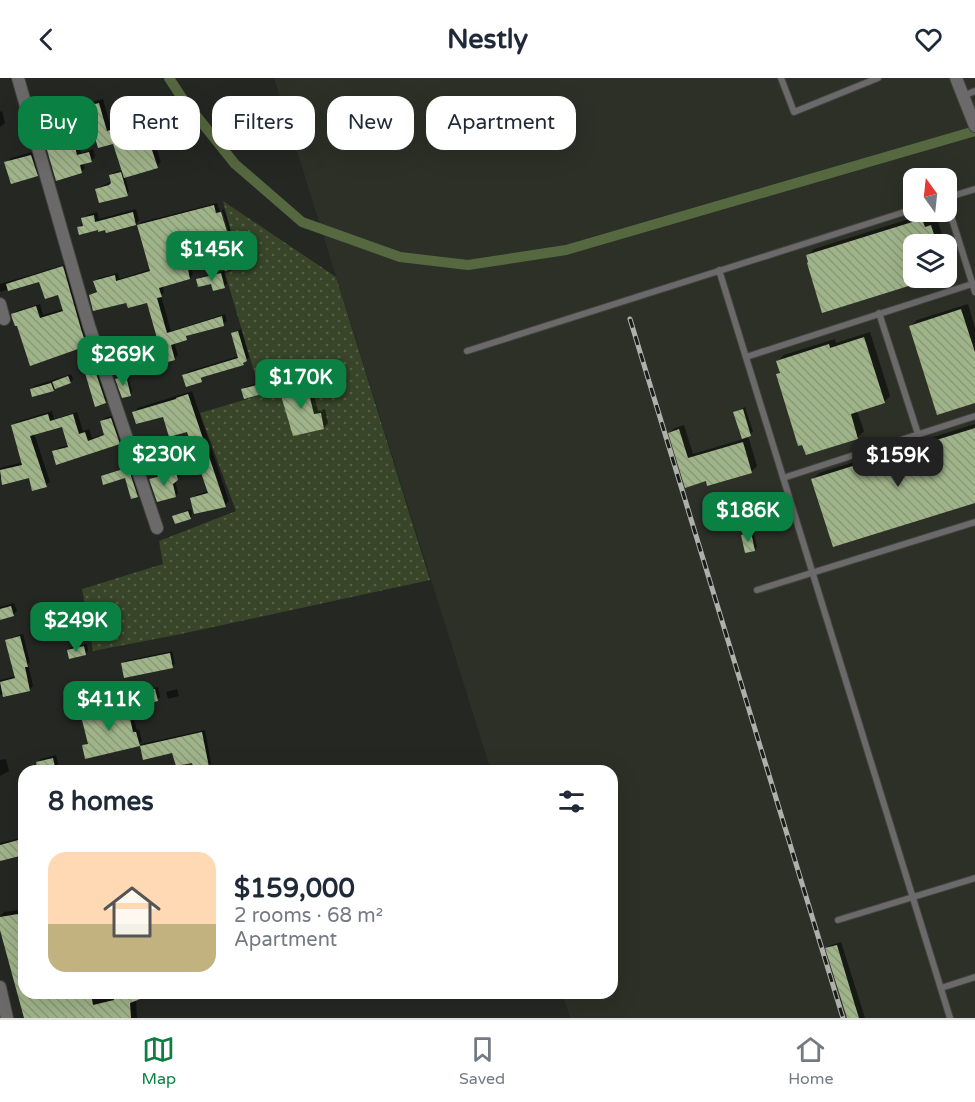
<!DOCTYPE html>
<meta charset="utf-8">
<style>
:root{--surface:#fff;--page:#f2f2f3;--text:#1f2937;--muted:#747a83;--line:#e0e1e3;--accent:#0b8043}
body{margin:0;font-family:"Varela Round",sans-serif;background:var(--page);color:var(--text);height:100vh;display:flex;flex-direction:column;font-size:22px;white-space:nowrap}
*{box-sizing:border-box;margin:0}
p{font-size:20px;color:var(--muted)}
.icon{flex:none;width:33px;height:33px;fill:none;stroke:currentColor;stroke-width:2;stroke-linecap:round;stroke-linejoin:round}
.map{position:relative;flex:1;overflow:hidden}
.details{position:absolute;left:18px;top:687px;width:600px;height:234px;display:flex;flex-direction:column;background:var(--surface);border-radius:18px;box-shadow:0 6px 24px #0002}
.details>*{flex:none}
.guide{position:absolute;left:18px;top:18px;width:600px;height:54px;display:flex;gap:12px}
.needle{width:39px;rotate:345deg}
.controls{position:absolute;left:903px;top:90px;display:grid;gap:12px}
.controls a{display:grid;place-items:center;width:54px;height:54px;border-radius:12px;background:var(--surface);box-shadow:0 6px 24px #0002;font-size:30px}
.price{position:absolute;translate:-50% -51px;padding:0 14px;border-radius:12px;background:var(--accent);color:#fff;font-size:20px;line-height:39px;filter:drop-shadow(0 2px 3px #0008)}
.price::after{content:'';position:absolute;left:50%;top:36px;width:18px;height:14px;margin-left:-9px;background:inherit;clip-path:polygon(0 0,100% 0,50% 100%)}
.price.on{background:#222;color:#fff}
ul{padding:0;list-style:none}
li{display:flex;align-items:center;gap:18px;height:150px;padding:0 30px}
li span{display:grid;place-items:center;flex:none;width:168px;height:120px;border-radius:18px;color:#555}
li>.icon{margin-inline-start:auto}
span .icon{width:72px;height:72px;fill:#fffc;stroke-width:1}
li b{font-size:26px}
h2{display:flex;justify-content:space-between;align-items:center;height:72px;padding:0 30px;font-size:26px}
.tag{padding:0 21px;border-radius:18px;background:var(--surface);box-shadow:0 6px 24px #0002;font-size:21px;line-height:54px}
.tag.on{background:var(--accent);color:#fff}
header{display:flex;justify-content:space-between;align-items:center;height:78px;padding:0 30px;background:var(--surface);font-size:27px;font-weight:800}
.tab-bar{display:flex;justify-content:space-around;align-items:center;height:84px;border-top:2px solid var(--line);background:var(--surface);font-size:16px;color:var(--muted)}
.tab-bar a{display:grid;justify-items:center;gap:3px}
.tab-bar .on{color:var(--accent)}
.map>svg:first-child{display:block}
.built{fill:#2c3027;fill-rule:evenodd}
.green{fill:url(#green-dots)}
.shadow{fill:#0007}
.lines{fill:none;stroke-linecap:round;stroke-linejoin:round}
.canal{stroke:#566840;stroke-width:10}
.building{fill:url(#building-back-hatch)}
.lane-casing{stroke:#41433f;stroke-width:8}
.street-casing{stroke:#41433f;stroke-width:14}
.lane{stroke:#6b696a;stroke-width:6}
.street{stroke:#6b696a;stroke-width:12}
.rail-casing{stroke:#aeb0ac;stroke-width:5}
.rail{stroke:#1b1d19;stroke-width:3;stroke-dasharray:9;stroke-linecap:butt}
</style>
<header><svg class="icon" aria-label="back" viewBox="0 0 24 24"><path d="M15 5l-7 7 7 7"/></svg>Nestly<svg class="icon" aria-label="heart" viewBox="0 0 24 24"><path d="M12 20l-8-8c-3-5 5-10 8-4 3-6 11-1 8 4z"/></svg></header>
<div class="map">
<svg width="975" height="940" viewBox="0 0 975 940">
<defs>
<pattern id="green-dots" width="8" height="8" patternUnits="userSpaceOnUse" patternTransform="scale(1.5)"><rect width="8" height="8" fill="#384528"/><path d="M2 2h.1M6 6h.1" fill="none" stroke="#556047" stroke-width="1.8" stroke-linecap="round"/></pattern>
<pattern id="building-back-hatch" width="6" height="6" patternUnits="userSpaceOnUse" patternTransform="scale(1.5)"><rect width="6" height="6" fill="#a0b48a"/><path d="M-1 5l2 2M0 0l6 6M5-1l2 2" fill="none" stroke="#8a9979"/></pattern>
</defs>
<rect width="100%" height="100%" fill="#252723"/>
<!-- built -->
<path class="built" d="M274 0H975V940H570L562 915H612V693H491ZM914 100H946V134H914ZM914 166H946V200H914Z"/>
<!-- green -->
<path class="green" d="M223 123 336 199 430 502 181 556 93 573 82 511 163 486 159 463 236 433 200 335 261 317 225 195 240 190Z"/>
<!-- shadow -->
<path class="shadow" d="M103 21 111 50 143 40 148 58 152 57 161 84 157 88 125 98 129 114 127 116 96 111 112 103 110 98 113 95 123 92 114 64 88 28 92 24Z
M2 33 5 45 0 49V34Z
M75 55 81 75 93 71 95 79 91 83 83 85 85 90 81 94 47 65 50 62Z
M36 73 41 92 37 97 6 85 11 80Z
M217 125 238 187 226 191 219 165 199 155 179 160 186 185 190 184 193 196 190 200 162 207 164 214 161 218 171 253 225 236 227 243 223 246 189 256 186 261 174 264 178 277 174 281 148 223H127L90 217 98 212 95 203 99 200 118 195 119 201 151 191 139 147 142 144Z
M136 131 139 142 136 146 106 150H79L87 137 97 134 99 141Z
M224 131 241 184 239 186 222 132Z
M928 135 931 143 937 141 945 166H914V200H932L823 233 808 177 814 171Z
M946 172 952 189 946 194Z
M67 186 109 321 106 324 79 269 13 236 16 233 40 226 43 237 64 231 59 215 40 202 0 214V206Z
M224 193 227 206 224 208 198 201 201 199Z
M968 226 975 250V324L911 248 917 242Z
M241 251 249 279 243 286 203 298 201 303 184 297 187 294 239 278 233 255Z
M870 254 890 318 884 324 857 333 864 353 858 359 807 375 777 297 781 293 778 283 784 277 835 261 836 265Z
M71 296 73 301 71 304 53 311H32L34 308Z
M128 297 132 314 130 317 117 301Z
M310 301 318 333 325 331 328 345 324 350 281 312 285 307Z
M259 305 261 313 259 315 245 319 243 312 245 309Z
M192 313 229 423 225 427 192 421 196 417 208 413 188 352 164 337 134 334 138 330Z
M745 329 753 354 748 358 757 388 752 393 708 406 707 401 686 408 669 355 675 350 684 347 693 376 743 361 735 334Z
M52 333 54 341 77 334 83 353 89 351 92 360 105 356 102 343 105 340 115 337 123 361 119 365 54 374 58 370 69 367 63 347 34 355 50 404 46 407 30 398 0 400V390L23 384 12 348 16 344Z
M975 346V423L813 401 819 395Z
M126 380 139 416 137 418 126 398H102L125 390 122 382Z
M178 392 180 398 175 402 178 415 176 418 151 402 154 399Z
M191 431 192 437 190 440 174 438Z
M753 452 757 469 755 471 742 457Z
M14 525 17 533 13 537 0 540V529Z
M23 556 30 584 28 586 33 608 29 612 0 617V602L16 598 7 563 10 560Z
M87 566 88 573 85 576 68 572 71 569Z
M172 573 175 586 172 588 122 585 125 583Z
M158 609 160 619 157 622 142 615 145 612Z
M177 611 179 618 168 621 166 614Z
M130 625 137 652 139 651 142 663 139 666 84 668 89 664 83 639 86 635Z
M205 652 211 685 209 688 173 674 144 681 141 666Z
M56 677 60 693H45L38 684 41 681Z
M6 681 9 693 0 698V682Z
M24 759V776L0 782V765Z
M24 831V915H98L99 921 115 918 114 915H144L136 921 137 940H23L25 938 0 846V838L4 834Z
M841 864 865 940H849L827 871 831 867Z"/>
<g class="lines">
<!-- canal -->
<path class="canal" d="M169 0 182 20 235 86 302 144 400 179 468 187 566 172 975 53"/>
</g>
<!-- building -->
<path class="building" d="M99 25 107 53 139 43 144 61 148 60 158 90 124 100 113 66 98 70 86 28Z
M72 58 77 77 89 74 92 84 80 87 82 95 56 103 45 65Z
M31 77 38 98 11 106 4 84Z
M121 94 128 118 99 125 95 111 109 107 111 105 109 97Z
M214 127 216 135 221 134 238 189 225 193 218 167 203 171 198 156 175 162 183 188 187 187 190 201 159 210 162 219 157 220 167 255 222 238 224 248 186 258 187 262 171 267 175 282 164 285 147 225 128 230 126 225 93 233 89 217 97 214 93 203 115 197 116 203 150 193 137 147Z
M133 134 136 147 106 155 105 152 98 154V152L79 157 77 149 83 148 81 140 94 137 95 144Z
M922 141 925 149 931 147 937 166H914V200H930L931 201 822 235 807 185 808 184 806 177Z
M63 188 81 251 106 325 95 329 78 271 30 288 17 248H15L12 240 11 236 36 228 40 240 63 233 58 217 45 221 39 204 8 213 6 206Z
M221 195 225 210 213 213 211 206 198 209 196 201Z
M961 231 975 274V325L937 337 909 248Z
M238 253 247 283 243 285 244 287 203 299 201 300 202 304 186 309 182 297 238 280 231 255Z
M864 259 885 325 851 336 858 361 806 377 802 367 798 368 776 296 780 295 776 283 829 266 830 270Z
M68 298 71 305 55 311 52 304Z
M126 298 131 318 122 320 115 301Z
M306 304 314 336 321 335 324 351 293 358 279 311Z
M51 305 54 313 32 319 30 311Z
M257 307 259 317 244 321 241 311Z
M188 316 226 429 194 436 190 420 208 415 187 354 169 359 163 339 136 346 132 334 176 321V320Z
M743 331 751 358 742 361 733 334Z
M48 336 50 343 73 336 79 356 85 354 88 363 104 357 100 343 111 340 120 366 56 387 52 373 68 369 62 349 30 358 47 409 32 413 29 400 2 407 0 392 22 387 11 347Z
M975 350V425L833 469 811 401Z
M679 351 688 380 743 364 752 395 707 408 706 403 685 410 668 355Z
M125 380 138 419 131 421 125 400 103 407 101 398 123 391 121 382Z
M176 394 178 402 173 406 176 419 157 424 149 401Z
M188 433 191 441 175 446 172 438Z
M751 454 755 473 745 475 741 457Z
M11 528 14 538 0 542V531Z
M20 558 28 589H25L30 613 3 619 0 604 15 600 5 562Z
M84 568 86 577 69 581 67 572Z
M170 575 173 590 124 600 121 585Z
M155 611 158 623 143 627 140 615Z
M127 627 133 654H136L140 668 85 681 82 667 88 666 81 638Z
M202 654 209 689 194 693 192 685 176 688 172 675 143 682 140 668Z
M53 680 56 693H38L36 684Z
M22 761 24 777 0 783V767Z
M24 835V915H91L93 927 114 922 112 915 153 916 130 925 131 940H24L0 852V839Z
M837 867 854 924 859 940H847L825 870Z"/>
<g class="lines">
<defs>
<path id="lane" d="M781 0 794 34 878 0
M963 18 975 13
M946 120 975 111
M946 122 975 214
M719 192 950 940
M879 235 918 356
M467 273 914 131
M746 279 972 206
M783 400 975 338
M757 512 975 444
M838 842 975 800
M941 910 975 899"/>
<path id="street" d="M18 0 89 248 157 450
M956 0 975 48
M0 226 4 241
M0 909 7 940"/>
</defs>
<!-- lane casing -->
<use href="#lane" class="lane-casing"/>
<!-- street casing -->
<use href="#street" class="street-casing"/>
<!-- lane -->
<use href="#lane" class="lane"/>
<!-- street -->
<use href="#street" class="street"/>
<defs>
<path id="rail" d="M630 241 843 940"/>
</defs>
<!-- rail casing -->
<use href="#rail" class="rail-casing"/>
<!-- rail -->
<use href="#rail" class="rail"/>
</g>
</svg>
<div class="controls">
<a><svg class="needle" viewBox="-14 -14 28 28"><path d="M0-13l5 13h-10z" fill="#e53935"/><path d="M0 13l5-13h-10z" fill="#747a83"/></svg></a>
<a><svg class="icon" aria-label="layers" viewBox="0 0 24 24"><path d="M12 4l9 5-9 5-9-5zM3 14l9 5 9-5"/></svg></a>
</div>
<b class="price" style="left:212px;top:204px">$145K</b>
<b class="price" style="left:123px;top:309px">$269K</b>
<b class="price" style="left:301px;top:332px">$170K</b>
<b class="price" style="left:164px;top:409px">$230K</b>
<b class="price on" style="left:898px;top:410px">$159K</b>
<b class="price" style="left:748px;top:465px">$186K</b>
<b class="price" style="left:76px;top:575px">$249K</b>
<b class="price" style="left:109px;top:654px">$411K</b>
<div class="guide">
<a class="tag on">Buy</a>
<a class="tag">Rent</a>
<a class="tag">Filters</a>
<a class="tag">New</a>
<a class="tag">Apartment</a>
</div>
<section class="details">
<h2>8 homes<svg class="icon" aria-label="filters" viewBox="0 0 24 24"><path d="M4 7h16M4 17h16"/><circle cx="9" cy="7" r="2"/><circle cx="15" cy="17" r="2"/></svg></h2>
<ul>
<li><span style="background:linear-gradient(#ffd9b3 60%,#c2b280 0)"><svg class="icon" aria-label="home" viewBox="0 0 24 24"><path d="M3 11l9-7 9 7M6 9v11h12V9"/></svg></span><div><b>$159,000</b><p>2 rooms · 68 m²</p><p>Apartment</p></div></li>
</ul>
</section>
</div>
<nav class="tab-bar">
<a class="on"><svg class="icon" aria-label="map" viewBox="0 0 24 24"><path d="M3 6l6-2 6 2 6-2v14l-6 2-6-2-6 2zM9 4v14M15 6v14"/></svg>Map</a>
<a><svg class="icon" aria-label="saved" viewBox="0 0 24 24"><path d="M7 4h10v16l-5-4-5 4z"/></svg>Saved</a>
<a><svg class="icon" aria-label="home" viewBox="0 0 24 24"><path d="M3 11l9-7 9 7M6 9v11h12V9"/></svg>Home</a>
</nav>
